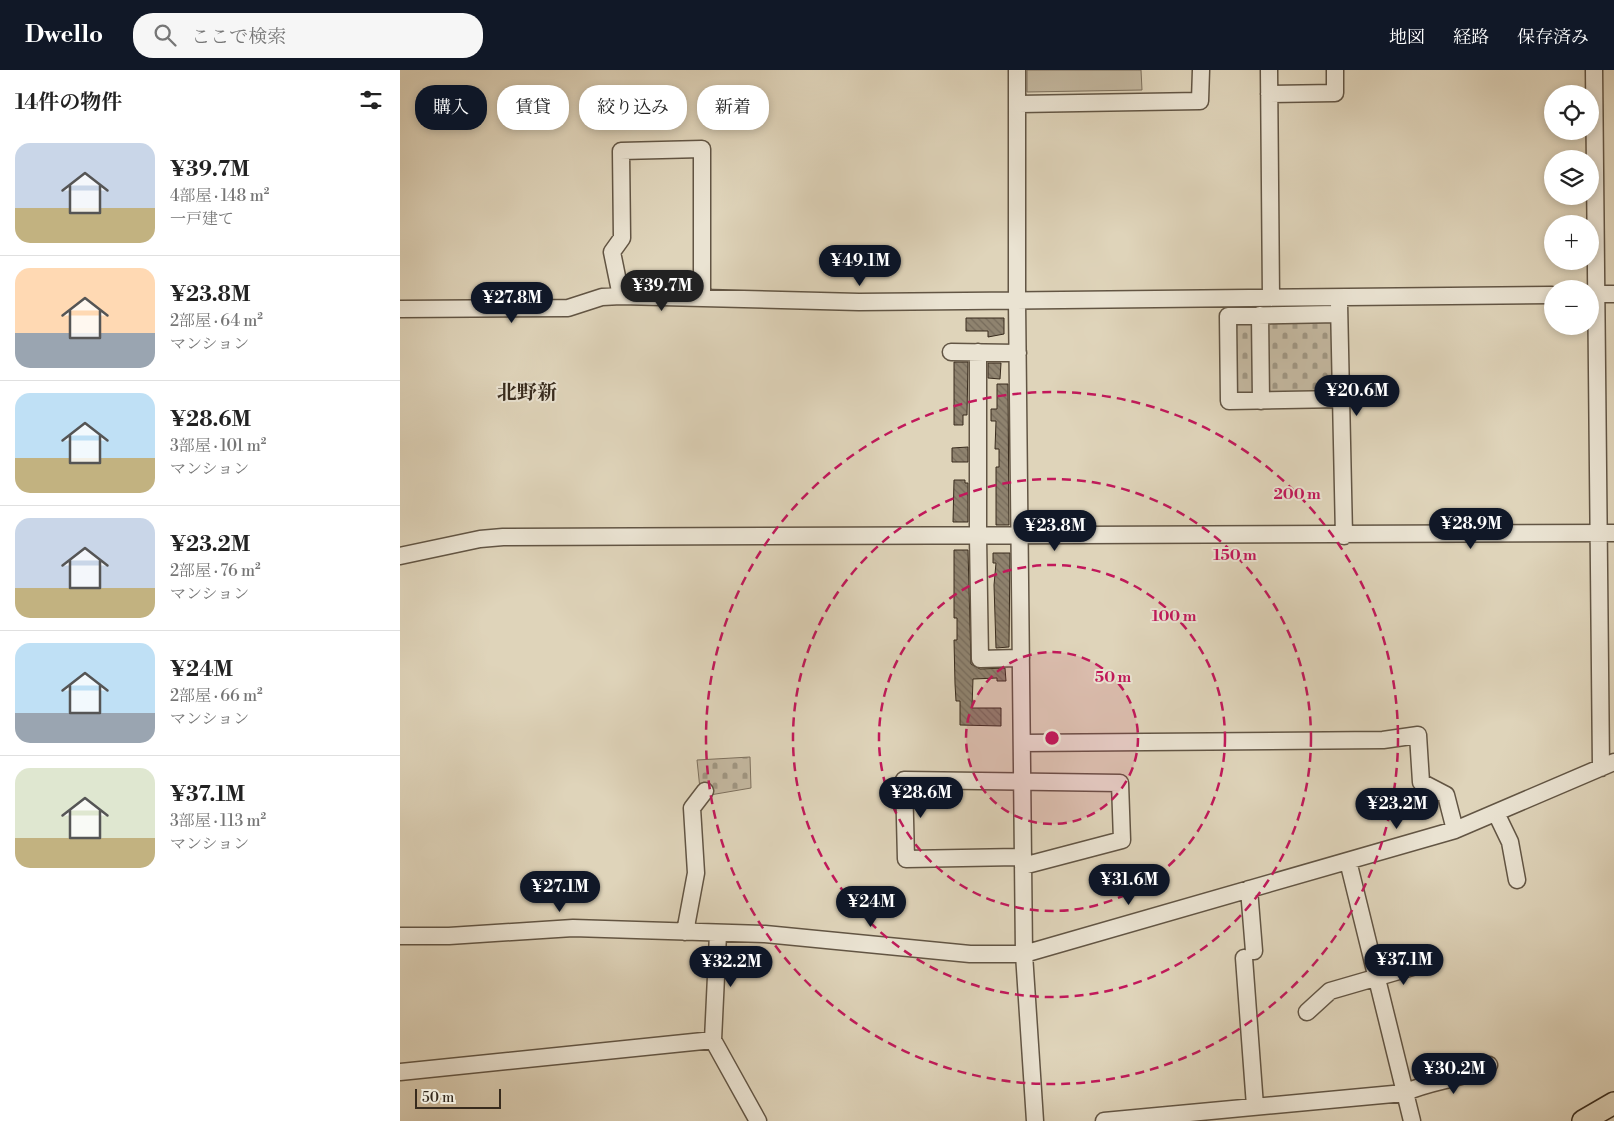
<!DOCTYPE html>
<html lang="ja">
<meta charset="utf-8">
<style>
:root{--surface:#fff;--page:#f6f6f6;--text:#222;--muted:#767676;--line:#e0e0e0;--accent:#111827}
body{margin:0;font-family:"Libre Bodoni","Noto Serif JP",serif;background:var(--page);color:var(--text);height:100vh;display:flex;flex-direction:column;font-size:19px;white-space:nowrap}
*{box-sizing:border-box;margin:0}
p{font-size:16px;color:var(--muted)}
.icon{flex:none;width:28px;height:28px;fill:none;stroke:currentColor;stroke-width:2;stroke-linecap:round;stroke-linejoin:round}
.map{position:relative;flex:1;overflow:hidden}
.details{display:flex;flex-direction:column;background:var(--surface);width:400px}
.details>*{flex:none}
.hud{position:absolute;left:15px;top:15px;width:475px;height:45px;display:flex;gap:10px}
.controls{position:absolute;left:1144px;top:15px;display:grid;gap:10px}
.controls a{display:grid;place-items:center;width:55px;height:55px;border-radius:50%;background:var(--surface);box-shadow:0 2px 8px #0003;font-size:25px}
.scale{position:absolute;left:15px;bottom:12px;width:86px;box-sizing:border-box;padding-left:5px;border:2px solid #382b1d;border-top:0;font-size:14px;line-height:18px;white-space:nowrap;color:#382b1d;-webkit-text-stroke:4px #eae3d2;paint-order:stroke}
.price{position:absolute;translate:-50% -42px;padding:0 11px;border-radius:18px;background:var(--accent);color:#fff;font-size:16px;line-height:32px;filter:drop-shadow(0 1px 2px #0008)}
.price::after{content:'';position:absolute;left:50%;top:30px;width:15px;height:11px;margin-left:-8px;background:inherit;clip-path:polygon(0 0,100% 0,50% 100%)}
.price.current{background:#222;color:#fff}
ul{padding:0;list-style:none}
li{display:flex;align-items:center;gap:15px;height:125px;padding:0 15px}
li+li{border-top:1px solid var(--line)}
li span{display:grid;place-items:center;flex:none;width:140px;height:100px;border-radius:15px;color:#555}
li>.icon{margin-inline-start:auto}
span .icon{width:60px;height:60px;fill:#fffc;stroke-width:1}
li b{font-size:21px}
h2{display:flex;justify-content:space-between;align-items:center;height:60px;padding:0 15px;font-size:21px}
.tag{padding:0 18px;border-radius:20px;background:var(--surface);box-shadow:0 2px 8px #0003;font-size:18px;line-height:45px}
.tag.current{background:var(--accent);color:#fff}
header{display:flex;align-items:center;gap:30px;box-sizing:border-box;height:70px;padding:0 25px;background:var(--accent);color:#fff}
header strong{font-size:24px}
nav{display:flex;gap:28px;margin-inline-start:auto;font-size:18px}
.search{width:350px;height:45px;background:var(--page);display:flex;align-items:center;gap:12px;box-sizing:border-box;padding:0 18px;border-radius:20px;color:var(--muted);font-size:19px}
main{display:flex;flex:1;min-height:0}
.map>svg:first-child{display:block}
.cemetery{fill:url(#cemetery-stones);stroke:#7e715e}
.pitch{fill:#c3b79f;stroke:#7e715e}
.building{fill:url(#building-back-hatch);stroke:#382b1d}
.lines{fill:none;stroke-linecap:round;stroke-linejoin:round}
.minor-casing{stroke:#625544;stroke-width:19}
.major-casing{stroke:#382b1d;stroke-width:24}
.minor{stroke:#eae3d2;stroke-width:16}
.major{stroke:#dfd4ba;stroke-width:21}
.ring{fill:none;stroke:#c2185b;stroke-width:2.5;stroke-dasharray:9 6}
.labels{text-anchor:middle;stroke-width:4;stroke-linejoin:round;paint-order:stroke}
.neighbourhood-label{font-size:20px;font-weight:bold;fill:#382b1d;stroke:#eae3d2}
.centre{fill:#c2185b;stroke:#eae3d2;stroke-width:2.5}
.ring-label{font-size:15px;text-anchor:middle;font-weight:bold;fill:#c2185b;stroke:#eae3d2;stroke-width:4;stroke-linejoin:round;paint-order:stroke}
</style>
<header>
<strong>Dwello</strong>
<div class="search"><svg class="icon" aria-label="search" viewBox="0 0 24 24"><circle cx="10" cy="10" r="6"/><path d="M15 15l6 6"/></svg>ここで検索</div>
<nav><a>地図</a><a>経路</a><a>保存済み</a></nav>
</header>
<main>
<section class="details">
<h2>14件の物件<svg class="icon" aria-label="filters" viewBox="0 0 24 24"><path d="M4 7h16M4 17h16"/><circle cx="9" cy="7" r="2"/><circle cx="15" cy="17" r="2"/></svg></h2>
<ul>
<li><span style="background:linear-gradient(#c9d6e8 65%,#c2b280 0)"><svg class="icon" aria-label="home" viewBox="0 0 24 24"><path d="M3 11l9-7 9 7M6 9v11h12V9"/></svg></span><div><b>¥39.7M</b><p>4部屋 · 148 m²</p><p>一戸建て</p></div></li>
<li><span style="background:linear-gradient(#ffd9b3 65%,#9aa5b1 0)"><svg class="icon" aria-label="home" viewBox="0 0 24 24"><path d="M3 11l9-7 9 7M6 9v11h12V9"/></svg></span><div><b>¥23.8M</b><p>2部屋 · 64 m²</p><p>マンション</p></div></li>
<li><span style="background:linear-gradient(#bfe0f5 65%,#c2b280 0)"><svg class="icon" aria-label="home" viewBox="0 0 24 24"><path d="M3 11l9-7 9 7M6 9v11h12V9"/></svg></span><div><b>¥28.6M</b><p>3部屋 · 101 m²</p><p>マンション</p></div></li>
<li><span style="background:linear-gradient(#c9d6e8 70%,#c2b280 0)"><svg class="icon" aria-label="home" viewBox="0 0 24 24"><path d="M3 11l9-7 9 7M6 9v11h12V9"/></svg></span><div><b>¥23.2M</b><p>2部屋 · 76 m²</p><p>マンション</p></div></li>
<li><span style="background:linear-gradient(#bfe0f5 70%,#9aa5b1 0)"><svg class="icon" aria-label="home" viewBox="0 0 24 24"><path d="M3 11l9-7 9 7M6 9v11h12V9"/></svg></span><div><b>¥24M</b><p>2部屋 · 66 m²</p><p>マンション</p></div></li>
<li><span style="background:linear-gradient(#dfe7d0 70%,#c2b280 0)"><svg class="icon" aria-label="home" viewBox="0 0 24 24"><path d="M3 11l9-7 9 7M6 9v11h12V9"/></svg></span><div><b>¥37.1M</b><p>3部屋 · 113 m²</p><p>マンション</p></div></li>
</ul>
</section>
<div class="map">
<svg width="1214" height="1051" viewBox="0 0 1214 1051">
<defs>
<pattern id="cemetery-stones" width="16" height="16" patternUnits="userSpaceOnUse" patternTransform="scale(1.25)"><rect width="16" height="16" fill="#c3b79f"/><path d="M2 7V4a2 2 0 0 1 4 0v3zM10 15v-3a2 2 0 0 1 4 0v3z" fill="#9f9581"/></pattern>
<pattern id="building-back-hatch" width="6" height="6" patternUnits="userSpaceOnUse" patternTransform="scale(1.25)"><rect width="6" height="6" fill="#8f836f"/><path d="M-1 5l2 2M0 0l6 6M5-1l2 2" fill="none" stroke="#766b5b"/></pattern>
</defs>
<rect width="100%" height="100%" fill="#dfd4ba"/>
<filter id="stains"><feTurbulence type="fractalNoise" baseFrequency=".004" numOctaves="4"/><feColorMatrix values="0 0 0 0 .2 0 0 0 0 .09 0 0 0 0 .02 0 0 0 .5 -.17"/></filter>
<radialGradient id="worn" r=".72"><stop offset=".6" stop-color="#630" stop-opacity="0"/><stop offset="1" stop-color="#630" stop-opacity=".3"/></radialGradient>
<!-- cemetery -->
<path class="cemetery" d="M934 240 936 337H825V243Z
M350 687 351 718 310 725 300 719 297 690Z"/>
<!-- pitch -->
<path class="pitch" d="M627 0H741L742 20 627 22Z"/>
<!-- building -->
<path class="building" d="M566 248H604V264L588 267V261H566Z
M554 292H568L567 345H563V355H554Z
M588 293H601L600 309 588 308Z
M597 314H608L609 455H596V397H599V379H595L596 351H591V339H597Z
M568 377V392H552V378Z
M554 410H565V413H568V452H553Z
M554 480H568L571 594 580 599 605 598 606 611H597V608L573 609 572 638H601V656L560 655V631H556L555 614 554 570H557V548H554Z
M593 483H610L609 577 596 578 594 515 596 493H593Z"/>
<g class="lines">
<defs>
<path id="minor" d="M617 0V232L624 884 635 1051
M869 0 871 228
M1194 0 1201 698
M869 24 935 23V0
M619 34 800 31 801 0
M1190 224H1214
M221 226 212 182 222 168 221 81 302 79V227
M939 233 944 466
M0 239 168 238 202 227 221 226 459 232 1152 225
M939 244 828 246 829 331 941 329
M860 245 861 331
M551 282 618 283
M578 282V467L580 589 621 588
M0 486 80 469 103 467 1214 463
M622 673 983 670 1018 665 1021 712 1046 725 1055 760
M1096 743 1110 772 1117 810
M623 787 506 789 504 710 720 713 722 770 623 796
M948 791 1012 1051
M849 819 854 881
M285 862 296 803 292 738 305 721
M318 864 313 970 358 1051
M0 866H49L173 858 365 864 570 884H624L1055 760 1214 692
M844 888 855 1036
M907 942 930 921 1023 894
M0 1002 313 970
M704 1051 1004 1023C1032 1010 1062 1010 1089 995"/>
<path id="major" d="M1183 1051 1214 1033"/>
</defs>
<!-- minor casing -->
<use href="#minor" class="minor-casing"/>
<!-- major casing -->
<use href="#major" class="major-casing"/>
<!-- minor -->
<use href="#minor" class="minor"/>
<!-- major -->
<use href="#major" class="major"/>
</g>
<!-- distance rings -->
<circle cx="652" cy="668" r="86" fill="#c2185b" fill-opacity=".12"/>
<g class="ring">
<circle cx="652" cy="668" r="86"/>
<circle cx="652" cy="668" r="173"/>
<circle cx="652" cy="668" r="259"/>
<circle cx="652" cy="668" r="346"/>
</g>
<g class="labels">
<!-- neighbourhood labels -->
<g class="neighbourhood-label">
<text x="127" y="329">北野新</text>
</g>
</g>
<circle cx="652" cy="668" r="8" class="centre"/>
<g class="ring-label">
<text x="897" y="429">200 m</text>
<text x="835" y="490">150 m</text>
<text x="774" y="551">100 m</text>
<text x="713" y="612">50 m</text>
</g>
<rect width="100%" height="100%" filter="url(#stains)"/>
<rect width="100%" height="100%" fill="url(#worn)"/>
</svg>
<div class="controls">
<a><svg class="icon" aria-label="locate" viewBox="0 0 24 24"><circle cx="12" cy="12" r="6"/><path d="M12 2v4M12 18v4M2 12h4M18 12h4"/></svg></a>
<a><svg class="icon" aria-label="layers" viewBox="0 0 24 24"><path d="M12 4l9 5-9 5-9-5zM3 14l9 5 9-5"/></svg></a>
<a>+</a>
<a>−</a>
</div>
<div class="scale">50 m</div>
<b class="price" style="left:460px;top:217px">¥49.1M</b>
<b class="price current" style="left:262px;top:242px">¥39.7M</b>
<b class="price" style="left:112px;top:254px">¥27.8M</b>
<b class="price" style="left:957px;top:347px">¥20.6M</b>
<b class="price" style="left:1071px;top:480px">¥28.9M</b>
<b class="price" style="left:655px;top:482px">¥23.8M</b>
<b class="price" style="left:521px;top:749px">¥28.6M</b>
<b class="price" style="left:997px;top:760px">¥23.2M</b>
<b class="price" style="left:729px;top:836px">¥31.6M</b>
<b class="price" style="left:160px;top:843px">¥27.1M</b>
<b class="price" style="left:471px;top:858px">¥24M</b>
<b class="price" style="left:1004px;top:916px">¥37.1M</b>
<b class="price" style="left:331px;top:918px">¥32.2M</b>
<b class="price" style="left:1054px;top:1025px">¥30.2M</b>
<div class="hud">
<a class="tag current">購入</a>
<a class="tag">賃貸</a>
<a class="tag">絞り込み</a>
<a class="tag">新着</a>
</div>
</div>
</main>
